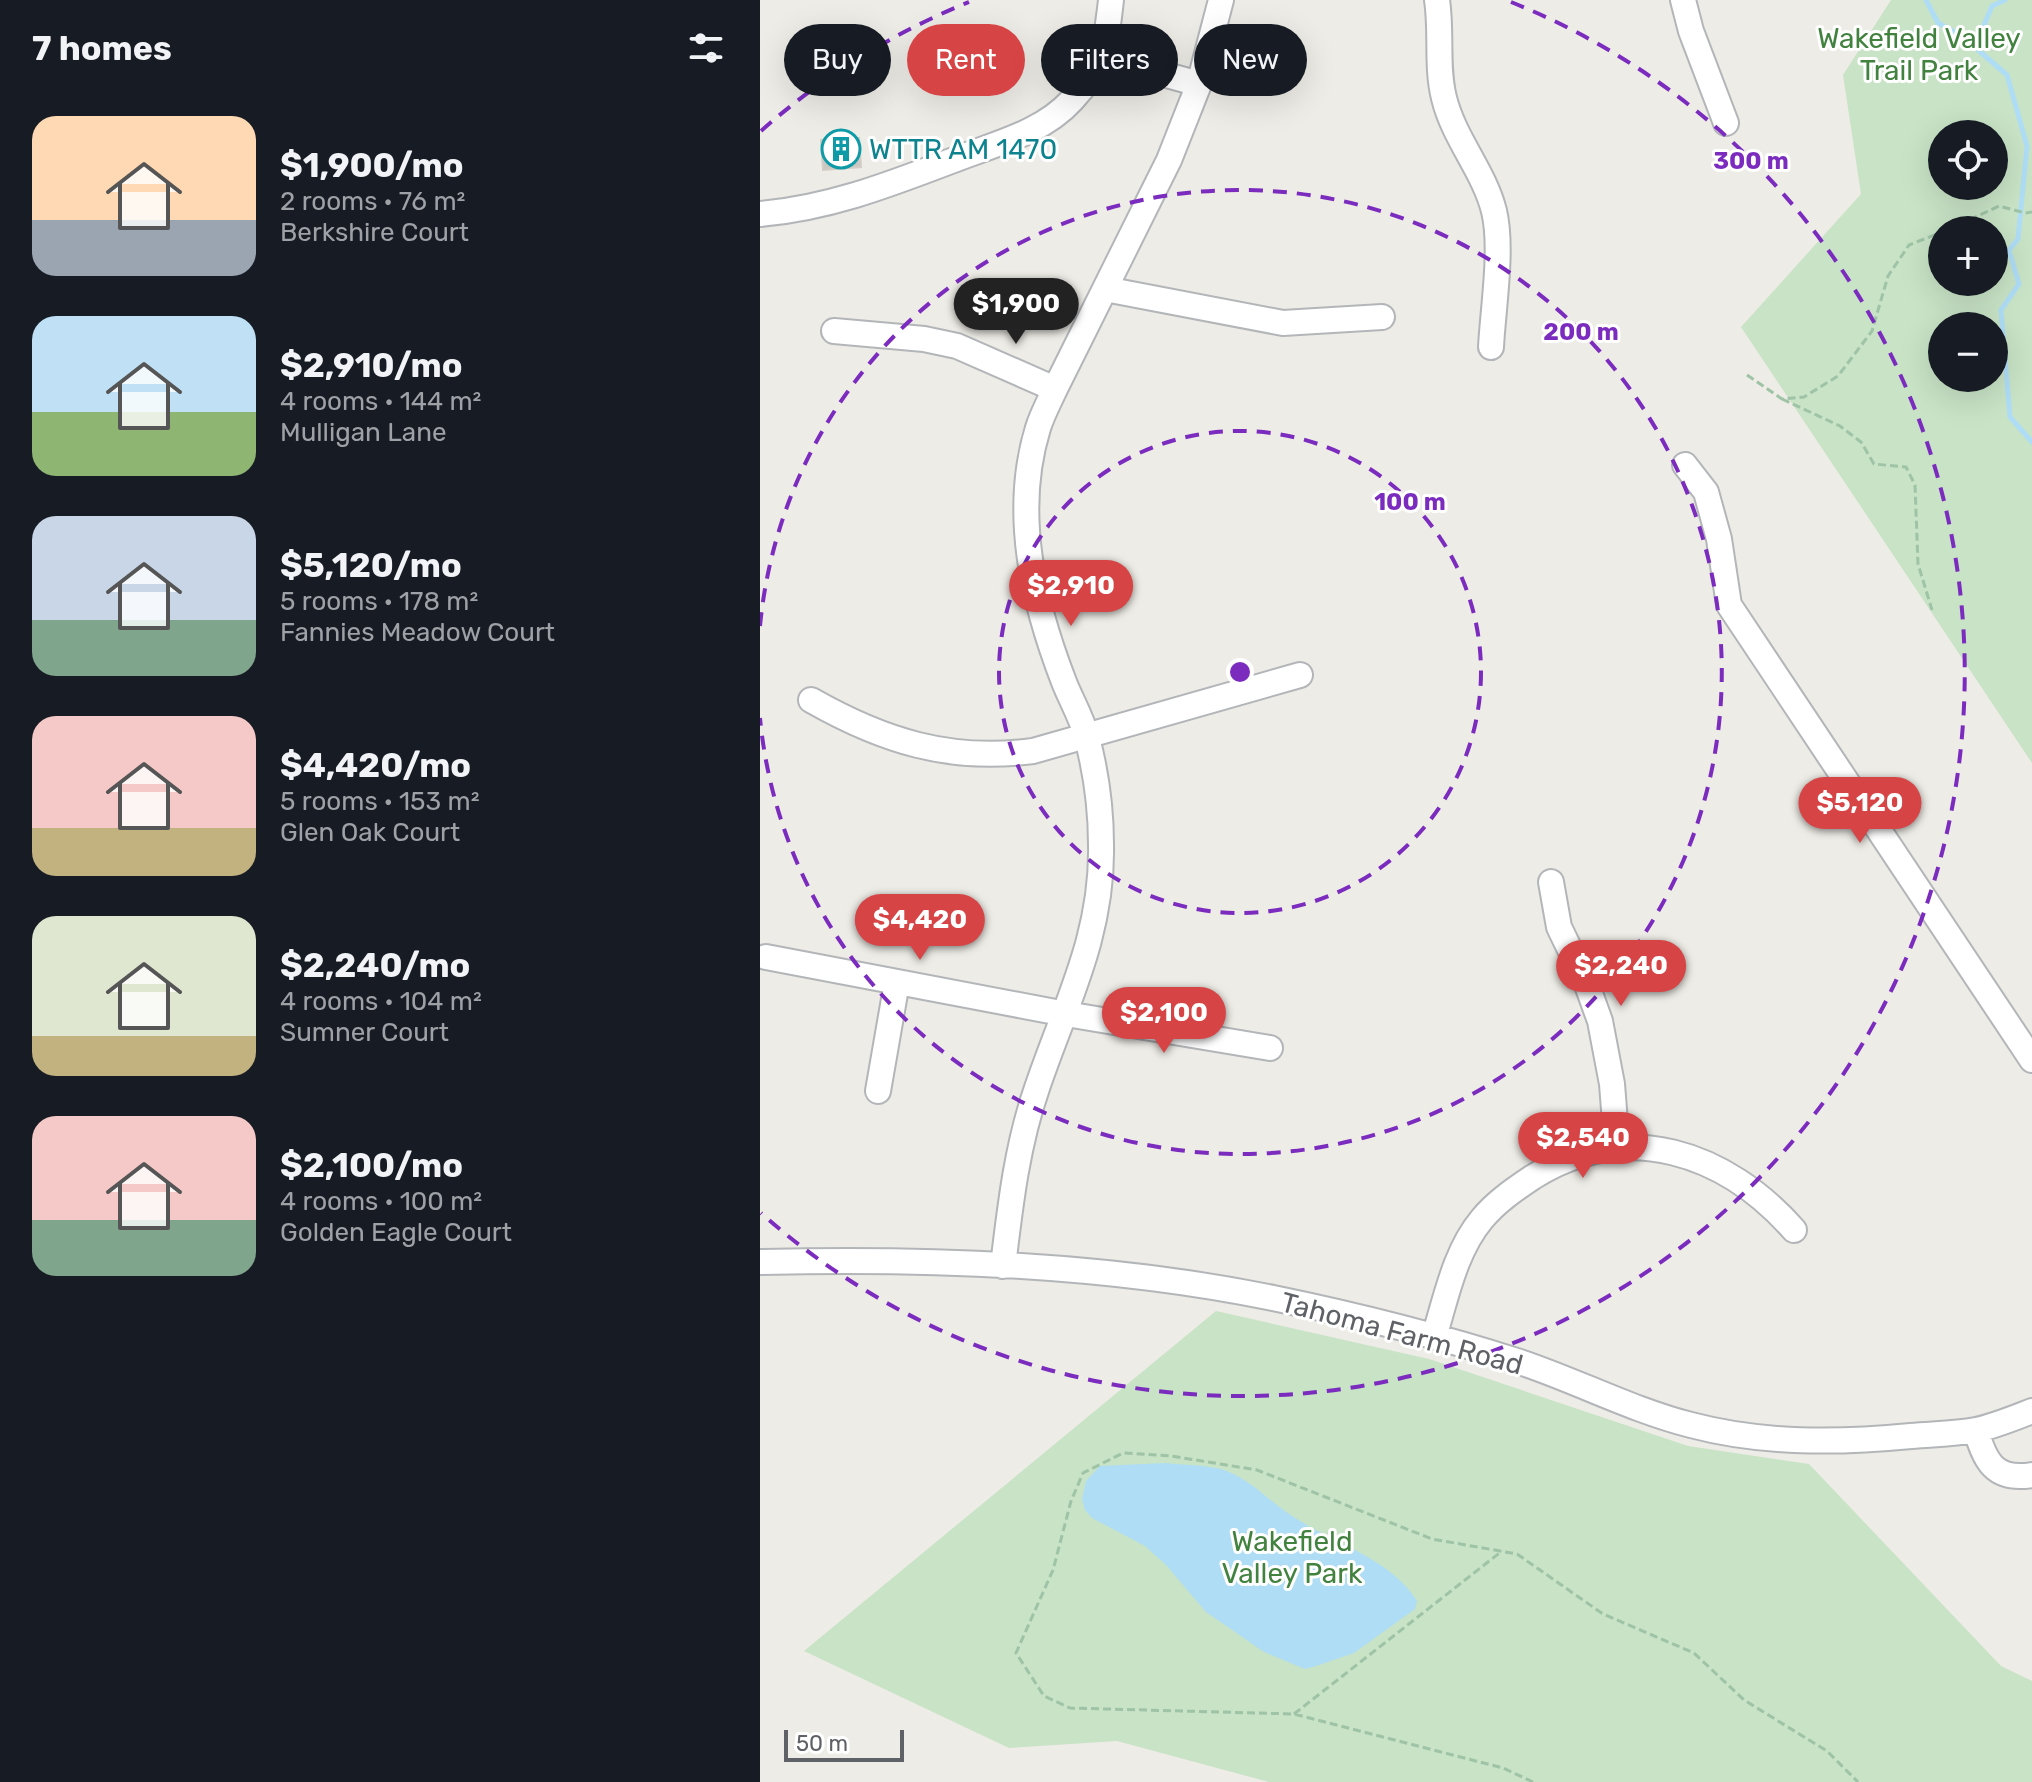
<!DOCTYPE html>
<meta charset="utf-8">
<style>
:root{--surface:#171b24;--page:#242831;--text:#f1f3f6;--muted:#9ea1a6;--accent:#d74445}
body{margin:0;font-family:Rubik,sans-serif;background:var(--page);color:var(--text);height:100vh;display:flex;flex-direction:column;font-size:30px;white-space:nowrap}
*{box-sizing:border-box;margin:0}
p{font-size:26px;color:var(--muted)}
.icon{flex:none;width:44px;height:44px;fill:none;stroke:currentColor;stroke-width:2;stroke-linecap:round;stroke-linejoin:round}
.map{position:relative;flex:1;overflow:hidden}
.details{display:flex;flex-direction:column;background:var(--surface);width:760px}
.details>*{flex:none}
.top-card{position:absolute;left:24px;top:24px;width:760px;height:72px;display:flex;gap:16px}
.fabs{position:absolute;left:1168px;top:120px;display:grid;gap:16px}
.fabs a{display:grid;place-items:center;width:80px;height:80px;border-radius:50%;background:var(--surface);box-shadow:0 8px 32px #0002;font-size:40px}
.scale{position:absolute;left:24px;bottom:20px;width:120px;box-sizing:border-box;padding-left:8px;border:4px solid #5e6165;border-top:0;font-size:22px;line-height:28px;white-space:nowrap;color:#5e6165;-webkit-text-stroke:6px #fff;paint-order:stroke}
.price{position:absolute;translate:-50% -68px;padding:0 18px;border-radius:28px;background:var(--accent);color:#fff;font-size:26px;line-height:52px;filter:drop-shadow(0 2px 4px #0008)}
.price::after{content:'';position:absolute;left:50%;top:48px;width:24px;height:18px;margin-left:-12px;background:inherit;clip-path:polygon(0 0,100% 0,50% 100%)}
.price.active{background:#222;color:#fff}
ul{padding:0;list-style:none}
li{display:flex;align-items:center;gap:24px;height:200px;padding:0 32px}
li span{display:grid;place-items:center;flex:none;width:224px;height:160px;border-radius:24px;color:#555}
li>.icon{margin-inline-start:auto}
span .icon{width:96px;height:96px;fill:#fffc;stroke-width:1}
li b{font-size:34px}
h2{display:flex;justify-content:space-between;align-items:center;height:96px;padding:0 32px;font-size:34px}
.tag{padding:0 28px;border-radius:36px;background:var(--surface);box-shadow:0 8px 32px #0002;font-size:28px;line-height:72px}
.tag.active{background:var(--accent);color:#fff}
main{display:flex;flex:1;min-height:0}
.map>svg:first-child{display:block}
.green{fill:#c8e3c6;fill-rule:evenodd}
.water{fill:#afddf6}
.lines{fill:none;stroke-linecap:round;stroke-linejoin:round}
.stream{stroke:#afddf6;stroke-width:5}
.building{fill:#cac7c3;stroke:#d2cdc5;stroke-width:2}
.minor-casing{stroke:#b3b6b9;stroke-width:28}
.path{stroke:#9fc3a6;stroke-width:3;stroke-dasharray:8 4;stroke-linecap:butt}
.minor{stroke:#fff;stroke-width:24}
.ring{fill:none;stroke:#7b2cbf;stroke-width:4;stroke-dasharray:14 10}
.labels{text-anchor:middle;stroke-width:6;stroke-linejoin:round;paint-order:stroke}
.park-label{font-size:28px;fill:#42823f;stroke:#fff}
.culture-label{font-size:28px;fill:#0d838f;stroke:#fff;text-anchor:start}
.street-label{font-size:28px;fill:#5e6165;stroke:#fff}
.centre{fill:#7b2cbf;stroke:#fff;stroke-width:4}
.ring-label{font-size:24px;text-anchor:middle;font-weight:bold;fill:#7b2cbf;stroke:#fff;stroke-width:6;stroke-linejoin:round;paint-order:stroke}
</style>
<main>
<section class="details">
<h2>7 homes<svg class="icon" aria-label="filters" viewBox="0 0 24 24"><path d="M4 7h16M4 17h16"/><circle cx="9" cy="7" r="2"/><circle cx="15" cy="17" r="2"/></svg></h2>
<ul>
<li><span style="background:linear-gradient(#ffd9b3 65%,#9aa5b1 0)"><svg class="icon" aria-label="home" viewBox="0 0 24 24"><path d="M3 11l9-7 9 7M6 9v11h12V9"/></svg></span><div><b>$1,900/mo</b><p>2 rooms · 76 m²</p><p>Berkshire Court</p></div></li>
<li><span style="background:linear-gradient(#bfe0f5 60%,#8fb573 0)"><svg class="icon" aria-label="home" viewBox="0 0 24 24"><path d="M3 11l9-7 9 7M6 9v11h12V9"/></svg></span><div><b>$2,910/mo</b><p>4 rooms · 144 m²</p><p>Mulligan Lane</p></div></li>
<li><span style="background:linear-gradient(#c9d6e8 65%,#7fa58c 0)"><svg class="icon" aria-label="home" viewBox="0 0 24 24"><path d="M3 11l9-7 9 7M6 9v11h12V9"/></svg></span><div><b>$5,120/mo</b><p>5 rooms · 178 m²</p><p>Fannies Meadow Court</p></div></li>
<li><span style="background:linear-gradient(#f6c9c9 70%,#c2b280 0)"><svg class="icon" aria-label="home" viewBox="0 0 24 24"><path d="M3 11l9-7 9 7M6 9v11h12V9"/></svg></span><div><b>$4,420/mo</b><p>5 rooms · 153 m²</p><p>Glen Oak Court</p></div></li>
<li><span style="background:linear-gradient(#dfe7d0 75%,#c2b280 0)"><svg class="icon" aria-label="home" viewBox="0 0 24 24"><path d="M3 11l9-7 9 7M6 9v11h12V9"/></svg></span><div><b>$2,240/mo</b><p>4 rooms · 104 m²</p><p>Sumner Court</p></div></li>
<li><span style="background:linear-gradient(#f6c9c9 65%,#7fa58c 0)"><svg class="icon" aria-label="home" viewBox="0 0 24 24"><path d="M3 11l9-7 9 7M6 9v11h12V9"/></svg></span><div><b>$2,100/mo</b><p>4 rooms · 100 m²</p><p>Golden Eagle Court</p></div></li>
</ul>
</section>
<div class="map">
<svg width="1272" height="1782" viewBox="0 0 1272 1782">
<rect width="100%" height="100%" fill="#eeece6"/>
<!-- green -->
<path class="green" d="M1131 0H1272V763L981 327 1101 194 1083 75ZM1234 134V186H1182V134ZM1234 230V282H1182V230ZM1234 326V378H1182V326Z
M456 1311 669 1359 928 1446 1049 1464 1241 1666 1272 1681V1782H509L357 1741 249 1748 44 1651Z"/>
<!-- water -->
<path class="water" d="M406 1463C423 1465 444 1465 461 1469 490 1478 507 1500 532 1516 573 1543 630 1558 657 1601L655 1609 594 1653 556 1666 545 1669 504 1652 446 1612 406 1565 385 1546 332 1518 325 1510 322 1499 326 1481 340 1466Z"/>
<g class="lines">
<!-- stream -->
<path class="stream" d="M1166 0 1178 23 1202 36 1247 75 1267 146 1258 239 1249 250 1259 284 1241 310 1250 417 1272 442
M1215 47 1232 6 1245 0"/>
</g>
<!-- building -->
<path class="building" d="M99 138 101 167 63 170 61 140Z"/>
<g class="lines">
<defs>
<path id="minor" d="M677 0C682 33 676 66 684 98 694 139 724 171 734 211 743 248 733 308 731 347
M923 0 931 31 966 123
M342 57 439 84
M0 214C71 208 133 183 199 158 238 143 283 132 312 100 344 66 346 44 351 0
M345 289 523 323 622 317
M74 331 164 339 197 346 295 389
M925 465 946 492 959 539 969 605 1272 1060
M51 700C123 741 190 762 273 751L540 675
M791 882 799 927 827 985 840 1021 852 1084 857 1148
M6 957 306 1014 510 1048
M118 1091 137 982
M0 1262C169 1258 347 1264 513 1298 596 1315 679 1336 760 1362 817 1381 872 1410 931 1425 1003 1444 1078 1443 1151 1436 1173 1434 1195 1434 1216 1430 1235 1426 1254 1418 1272 1411
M243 1266C250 1207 257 1145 277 1088 305 1005 343 936 341 845 341 810 336 772 327 738 322 718 311 700 304 682 273 602 252 512 278 428 282 415 289 402 295 389L409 160 439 84 461 0
M674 1337C686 1298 695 1251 722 1219 736 1202 755 1189 773 1177 867 1118 966 1153 1034 1230
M1216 1430C1225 1462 1235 1481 1272 1475"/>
</defs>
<!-- minor casing -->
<use href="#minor" class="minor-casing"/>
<!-- path -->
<path class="path" d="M1188 230 1239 206 1265 213 1272 212
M987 375 1022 399 1044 397 1078 376 1112 331 1128 276 1149 245 1182 232
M1022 399 1080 426 1101 442 1114 464 1146 467 1155 485 1158 564 1172 610
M534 1714 742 1551
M773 1782 743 1768 534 1714 310 1708 284 1696 256 1653 293 1570 311 1501 323 1473 363 1453 411 1456 497 1470 672 1539 757 1554 843 1614 934 1653 984 1700 1067 1751 1098 1782"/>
<!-- minor -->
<use href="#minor" class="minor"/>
</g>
<!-- distance rings -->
<g class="ring">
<circle cx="480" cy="672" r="241"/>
<path d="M0 626A482 482 0 1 1 0 718"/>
<path d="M1 131A723 723 0 0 1 209 2M751 2A723 723 0 1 1 1 1213"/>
</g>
<!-- icons -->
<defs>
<symbol id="building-ring" viewBox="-11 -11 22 22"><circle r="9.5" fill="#fff" stroke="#0f9aa8" stroke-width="1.5"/><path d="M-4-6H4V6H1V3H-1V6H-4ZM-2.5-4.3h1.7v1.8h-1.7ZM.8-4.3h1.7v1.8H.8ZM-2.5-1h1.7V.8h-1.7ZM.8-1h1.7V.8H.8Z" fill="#0f9aa8"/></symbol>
</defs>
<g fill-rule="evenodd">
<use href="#building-ring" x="59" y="127" width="44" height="44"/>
</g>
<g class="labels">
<!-- park labels -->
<g class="park-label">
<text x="1159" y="48">Wakefield Valley<tspan x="1159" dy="32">Trail Park</tspan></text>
<text x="532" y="1551">Wakefield<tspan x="532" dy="32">Valley Park</tspan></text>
</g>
<!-- culture labels -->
<g class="culture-label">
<text x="109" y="159">WTTR AM 1470</text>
</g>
<!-- street labels -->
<g class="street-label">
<text transform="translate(642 1333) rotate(15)" y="10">Tahoma Farm Road</text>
</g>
</g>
<circle cx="480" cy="672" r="12" class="centre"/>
<g class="ring-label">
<text x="991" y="169">300 m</text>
<text x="821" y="340">200 m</text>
<text x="650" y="510">100 m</text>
</g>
</svg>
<div class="fabs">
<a><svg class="icon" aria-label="locate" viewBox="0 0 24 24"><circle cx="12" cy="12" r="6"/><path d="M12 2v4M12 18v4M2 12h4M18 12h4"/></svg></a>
<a>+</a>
<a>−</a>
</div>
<div class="scale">50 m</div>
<b class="price active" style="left:256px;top:346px">$1,900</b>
<b class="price" style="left:311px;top:628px">$2,910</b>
<b class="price" style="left:1100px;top:845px">$5,120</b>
<b class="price" style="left:160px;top:962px">$4,420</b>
<b class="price" style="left:861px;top:1008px">$2,240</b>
<b class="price" style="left:404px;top:1055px">$2,100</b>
<b class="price" style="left:823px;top:1180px">$2,540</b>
<div class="top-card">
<a class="tag">Buy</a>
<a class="tag active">Rent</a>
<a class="tag">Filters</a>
<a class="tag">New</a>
</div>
</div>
</main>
